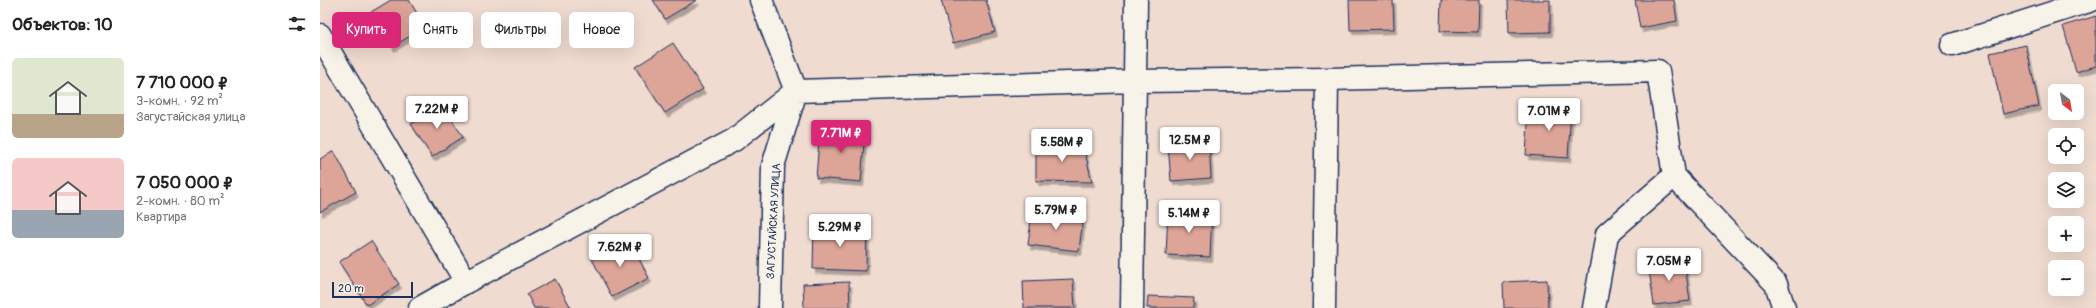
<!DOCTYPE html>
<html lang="ru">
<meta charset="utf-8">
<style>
:root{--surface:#fff;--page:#f2f2f2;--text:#222;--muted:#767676;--accent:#db2777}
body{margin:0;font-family:Pangolin,sans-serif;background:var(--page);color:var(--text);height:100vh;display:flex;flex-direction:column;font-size:15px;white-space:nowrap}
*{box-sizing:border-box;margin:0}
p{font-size:13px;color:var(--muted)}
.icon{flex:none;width:22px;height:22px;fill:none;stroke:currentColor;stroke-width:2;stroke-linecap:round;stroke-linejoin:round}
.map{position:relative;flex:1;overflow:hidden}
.side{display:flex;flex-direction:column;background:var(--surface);width:320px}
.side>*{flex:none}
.top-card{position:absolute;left:12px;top:12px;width:380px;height:36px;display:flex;gap:8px}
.needle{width:26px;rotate:149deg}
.buttons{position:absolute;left:1728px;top:84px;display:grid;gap:8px}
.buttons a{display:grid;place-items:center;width:36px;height:36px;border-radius:6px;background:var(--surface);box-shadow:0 4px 16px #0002;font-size:20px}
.scale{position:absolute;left:12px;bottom:10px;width:81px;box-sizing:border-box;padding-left:4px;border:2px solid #1b2f5e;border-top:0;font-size:11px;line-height:14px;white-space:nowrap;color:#1b2f5e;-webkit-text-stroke:3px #f7f3e8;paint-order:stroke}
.price{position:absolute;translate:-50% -34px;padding:0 9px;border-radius:4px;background:#fff;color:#222;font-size:13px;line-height:26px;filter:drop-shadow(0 1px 2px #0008)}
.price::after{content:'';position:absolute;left:50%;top:24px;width:12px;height:9px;margin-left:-6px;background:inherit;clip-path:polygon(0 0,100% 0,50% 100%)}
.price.on{background:var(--accent);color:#fff}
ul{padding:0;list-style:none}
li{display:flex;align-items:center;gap:12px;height:100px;padding:0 12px}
li span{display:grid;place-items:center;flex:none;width:112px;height:80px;border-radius:6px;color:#555}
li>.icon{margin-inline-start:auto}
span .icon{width:48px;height:48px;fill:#fffc;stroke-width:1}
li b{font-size:17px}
h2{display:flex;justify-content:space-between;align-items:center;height:48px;padding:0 12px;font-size:17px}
.chip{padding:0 14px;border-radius:6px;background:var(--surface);box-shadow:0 4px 16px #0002;font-size:14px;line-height:36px}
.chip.on{background:var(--accent);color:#fff}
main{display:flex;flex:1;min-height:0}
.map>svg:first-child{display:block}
.building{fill:#dda498;stroke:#1b2f5e;filter:url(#shadow)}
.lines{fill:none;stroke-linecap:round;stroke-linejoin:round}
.minor-casing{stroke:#1b2f5e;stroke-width:25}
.minor{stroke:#f7f3e8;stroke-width:22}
.labels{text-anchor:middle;stroke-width:3;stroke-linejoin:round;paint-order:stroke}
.street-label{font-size:11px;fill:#1b2f5e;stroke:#f7f3e8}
</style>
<main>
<section class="side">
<h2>Объектов: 10<svg class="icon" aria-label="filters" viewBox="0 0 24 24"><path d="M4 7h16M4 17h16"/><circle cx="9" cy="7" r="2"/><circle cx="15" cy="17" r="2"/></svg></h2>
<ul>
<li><span style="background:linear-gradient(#dfe7d0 70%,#b9a48a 0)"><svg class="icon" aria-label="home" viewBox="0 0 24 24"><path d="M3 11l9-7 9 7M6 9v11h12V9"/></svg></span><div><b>7 710 000 ₽</b><p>3-комн. · 92 m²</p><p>Загустайская улица</p></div></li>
<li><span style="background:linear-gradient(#f6c9c9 65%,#9aa5b1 0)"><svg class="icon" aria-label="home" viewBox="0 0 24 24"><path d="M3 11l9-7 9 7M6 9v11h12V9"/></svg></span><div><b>7 050 000 ₽</b><p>2-комн. · 80 m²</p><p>Квартира</p></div></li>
</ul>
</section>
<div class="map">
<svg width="1776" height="308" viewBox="0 0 1776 308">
<defs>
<filter id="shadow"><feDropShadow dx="2.5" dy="4.5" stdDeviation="0" flood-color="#0004"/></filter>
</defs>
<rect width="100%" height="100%" fill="#efdbd0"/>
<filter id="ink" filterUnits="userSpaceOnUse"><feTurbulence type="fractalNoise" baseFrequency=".025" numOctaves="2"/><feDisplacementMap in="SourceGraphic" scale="8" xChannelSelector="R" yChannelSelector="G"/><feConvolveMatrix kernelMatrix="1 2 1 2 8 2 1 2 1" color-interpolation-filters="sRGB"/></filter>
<g filter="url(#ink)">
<!-- building -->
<path class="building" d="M71 0H89L105 27 72 47 51 12Z
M333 0H377L345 19Z
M621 0H666L675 32 633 43Z
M1029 0H1073L1074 29 1030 30Z
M1121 0H1159L1158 32 1120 31Z
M1188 0H1230V32L1189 33Z
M1315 0H1354L1357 21 1320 28Z
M1776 16V66L1756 72 1743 26Z
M353 43 383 89 345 113 315 67Z
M1706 45 1719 106 1683 114 1670 53Z
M122 104 143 137 112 157 91 124Z
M1209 107 1251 109 1248 158 1206 155Z
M500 127 545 130 541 182 496 178Z
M889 142 891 178 851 181 848 145Z
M716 143 763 144 772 182 716 181Z
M14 151 36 192 0 212V159Z
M712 211 763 217 759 251 708 245Z
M848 211 892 213 890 257 846 255Z
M494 225 547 226 546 271 493 269Z
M309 240 329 278 292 297 272 259Z
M51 241 79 284 47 305 19 262Z
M1364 258 1370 301 1334 305 1328 263Z
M235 279 251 308H214L207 294Z
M753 279 755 308H704L703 281Z
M1227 280 1228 308H1184L1183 282Z
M529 282 530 308H484L483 284Z
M828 296 874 298 873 308H827Z"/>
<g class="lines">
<defs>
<path id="minor" d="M441 0 476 91 453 166 450 308
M0 35 146 282
M1632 45 1772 0
M100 308 146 282 414 140 476 91 814 81 1007 79 1338 71 1354 176 1456 284 1464 308
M812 308 816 0
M1004 308 1007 79
M1274 308 1287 234 1354 176"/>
</defs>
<!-- minor casing -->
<use href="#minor" class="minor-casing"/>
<!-- minor -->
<use href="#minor" class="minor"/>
</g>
</g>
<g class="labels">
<!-- street labels -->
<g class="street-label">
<text transform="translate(453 221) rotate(-87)" y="4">ЗАГУСТАЙСКАЯ УЛИЦА</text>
</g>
</g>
</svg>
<div class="buttons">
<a><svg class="needle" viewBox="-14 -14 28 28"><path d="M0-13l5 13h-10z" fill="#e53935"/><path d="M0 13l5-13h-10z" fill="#767676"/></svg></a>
<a><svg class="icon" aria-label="locate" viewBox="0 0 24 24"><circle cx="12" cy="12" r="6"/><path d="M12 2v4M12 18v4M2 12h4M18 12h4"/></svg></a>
<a><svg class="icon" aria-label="layers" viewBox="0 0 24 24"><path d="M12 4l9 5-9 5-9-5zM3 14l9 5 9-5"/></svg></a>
<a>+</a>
<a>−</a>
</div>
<div class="scale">20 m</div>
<b class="price" style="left:117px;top:130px">7.22M ₽</b>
<b class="price" style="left:1229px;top:132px">7.01M ₽</b>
<b class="price on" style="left:521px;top:154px">7.71M ₽</b>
<b class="price" style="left:870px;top:161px">12.5M ₽</b>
<b class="price" style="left:742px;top:163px">5.58M ₽</b>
<b class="price" style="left:736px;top:231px">5.79M ₽</b>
<b class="price" style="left:869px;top:234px">5.14M ₽</b>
<b class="price" style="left:520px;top:248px">5.29M ₽</b>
<b class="price" style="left:300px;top:268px">7.62M ₽</b>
<b class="price" style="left:1349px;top:282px">7.05M ₽</b>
<div class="top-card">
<a class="chip on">Купить</a>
<a class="chip">Снять</a>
<a class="chip">Фильтры</a>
<a class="chip">Новое</a>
</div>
</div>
</main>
